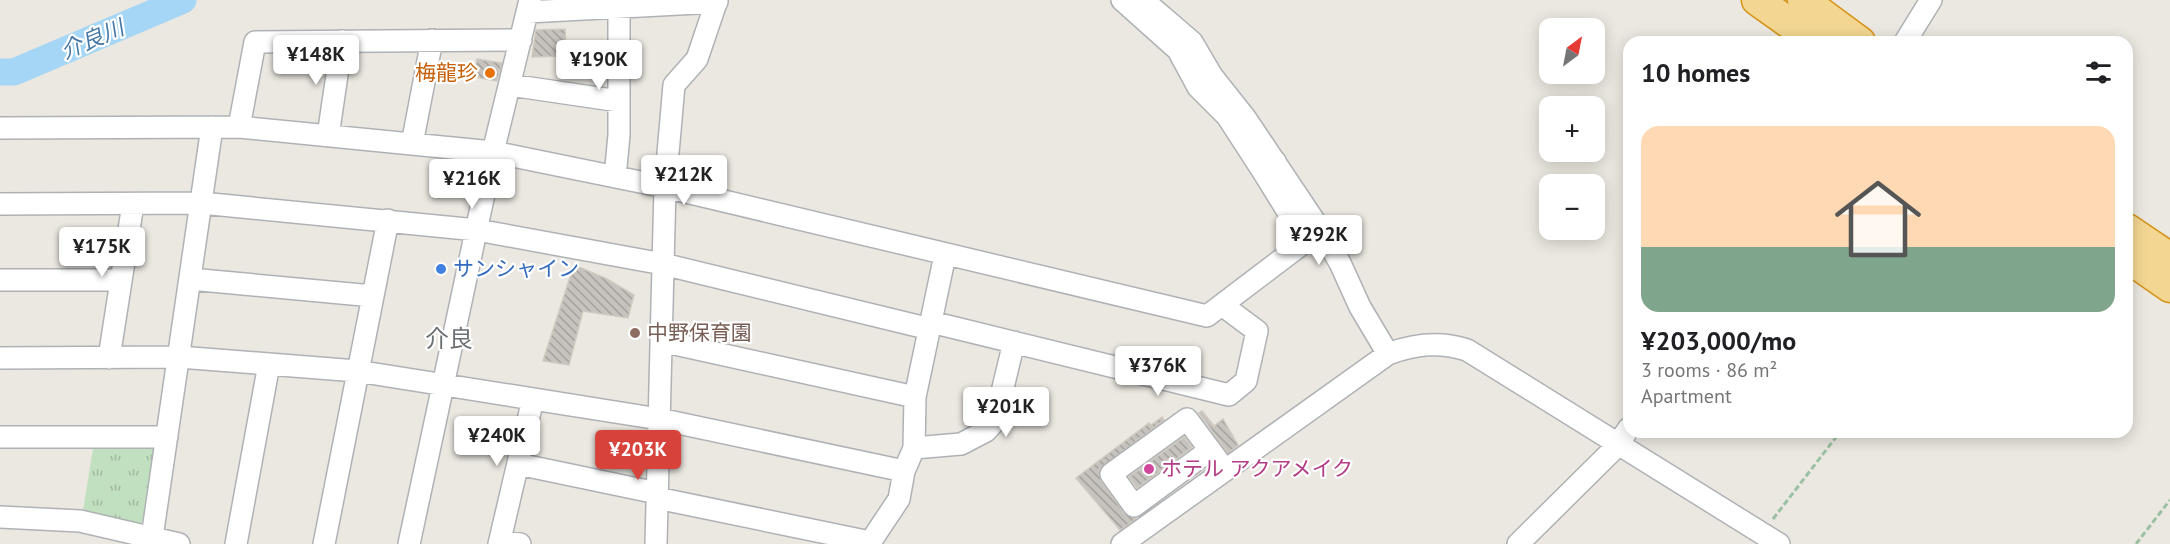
<!DOCTYPE html>
<meta charset="utf-8">
<style>
:root{--surface:#fff;--page:#f2f2f2;--text:#202124;--muted:#757577;--line:#e0e0e0;--accent:#d7423b}
body{margin:0;font-family:"PT Sans","Noto Sans JP",sans-serif;background:var(--page);color:var(--text);height:100vh;display:flex;flex-direction:column;font-size:22px;white-space:nowrap}
*{box-sizing:border-box;margin:0}
p{font-size:20px;color:var(--muted)}
.icon{flex:none;width:33px;height:33px;fill:none;stroke:currentColor;stroke-width:2;stroke-linecap:round;stroke-linejoin:round}
.map{position:relative;flex:1;overflow:hidden}
.panel{position:absolute;left:1623px;top:36px;width:510px;height:402px;display:flex;flex-direction:column;background:var(--surface);border-radius:18px;box-shadow:0 3px 15px #0003}
.panel>*{flex:none}
.needle{width:39px;rotate:32deg}
.buttons{position:absolute;left:1539px;top:18px;display:grid;gap:12px}
.buttons a{display:grid;place-items:center;width:66px;height:66px;border-radius:12px;background:var(--surface);box-shadow:0 3px 15px #0003;font-size:30px}
.price{position:absolute;translate:-50% -51px;padding:0 14px;border-radius:6px;background:#fff;color:#222;font-size:20px;line-height:39px;filter:drop-shadow(0 2px 3px #0008)}
.price::after{content:'';position:absolute;left:50%;top:36px;width:18px;height:14px;margin-left:-9px;background:inherit;clip-path:polygon(0 0,100% 0,50% 100%)}
.price.active{background:var(--accent);color:#fff}
ul{padding:0;list-style:none}
li{display:grid;align-content:center;gap:12px;height:318px;padding:0 18px}
li+li{border-top:2px solid var(--line)}
li span{display:grid;place-items:center;height:186px;border-radius:18px;color:#555}
li>.icon{margin-inline-start:auto}
span .icon{width:108px;height:108px;fill:#fffc;stroke-width:1}
li b{font-size:26px}
h2{display:flex;justify-content:space-between;align-items:center;height:72px;padding:0 18px;font-size:26px}
.map>svg:first-child{display:block}
.park{fill:url(#park-tufts)}
.lines{fill:none;stroke-linecap:round;stroke-linejoin:round}
.river{stroke:#a6d6f6;stroke-width:27}
.building{fill:url(#building-back-hatch);stroke:#cfcac0;stroke-width:1.5}
.minor-casing{stroke:#afb2b5;stroke-width:24}
.highway-casing{stroke:#d69316;stroke-width:33}
.path{stroke:#9ac1a3;stroke-width:3;stroke-dasharray:6 3;stroke-linecap:butt}
.minor{stroke:#fff;stroke-width:21}
.highway{stroke:#f2d691;stroke-width:30}
.food-dot{fill:#e8710a;stroke:#fff;stroke-width:2}
.shop-dot{fill:#3f7fe0;stroke:#fff;stroke-width:2}
.education-dot{fill:#8d6e63;stroke:#fff;stroke-width:2}
.hotel-dot{fill:#d1479c;stroke:#fff;stroke-width:2}
.labels{text-anchor:middle;stroke-width:4.5;stroke-linejoin:round;paint-order:stroke}
.food-label{font-size:21px;fill:#c56008;stroke:#fff;text-anchor:end}
.shop-label{font-size:21px;fill:#366cbe;stroke:#fff;text-anchor:start}
.education-label{font-size:21px;fill:#785e54;stroke:#fff;text-anchor:start}
.hotel-label{font-size:21px;fill:#b23c85;stroke:#fff;text-anchor:start}
.water-label{font-size:22px;font-style:italic;fill:#4678a6;stroke:#fff}
.quarter-label{font-size:24px;fill:#6b6f72;stroke:#fff}
</style>
<div class="map">
<svg width="2170" height="544" viewBox="0 0 2170 544">
<defs>
<pattern id="park-tufts" width="24" height="20" patternUnits="userSpaceOnUse" patternTransform="scale(1.5)"><rect width="24" height="20" fill="#c1e0bf"/><path d="M3 7l-1-3M5 7V3M7 7l1-3M15 17l-1-3M17 17v-4M19 17l1-3" fill="none" stroke="#a0b99f"/></pattern>
<pattern id="building-back-hatch" width="6" height="6" patternUnits="userSpaceOnUse" patternTransform="scale(1.5)"><rect width="6" height="6" fill="#c6c3be"/><path d="M-1 5l2 2M0 0l6 6M5-1l2 2" fill="none" stroke="#a4a29e"/></pattern>
</defs>
<rect width="100%" height="100%" fill="#ebe8e1"/>
<!-- park -->
<path class="park" d="M94 442 157 448 147 517 137 526 86 516 83 511Z"/>
<g class="lines">
<!-- river -->
<path class="river" d="M0 72H14L183 0"/>
</g>
<!-- building -->
<path class="building" d="M565 29 566 56 532 57 536 30Z
M477 59 502 63 497 81 474 77Z
M574 265 607 279 634 295 628 318 583 311 569 365 543 361Z
M1202 411 1214 426 1223 419 1238 445 1228 453 1199 413Z
M1162 417 1164 420 1099 469 1101 481 1124 513 1136 519 1120 530 1076 478 1149 423 1151 425Z
M1184 437 1192 447 1137 488 1129 477Z"/>
<g class="lines">
<defs>
<path id="minor" d="M1122 0 1178 50 1198 87 1227 116 1262 170
M1143 0 1192 42 1212 76 1246 119 1325 237 1340 263 1360 307 1388 354
M527 12 717 2
M1905 42 1931 0
M510 85 619 101
M239 127 255 42 521 40
M0 128 239 127 493 152 665 187 1207 316 1306 241 1262 170 1275 161
M328 136 342 41
M412 144 432 40
M615 177 619 135V7
M0 204 201 203 477 230 663 264 930 329
M190 279 373 296
M0 280H121
M931 322 1229 395 1246 381 1257 331 1222 305
M661 341 915 397
M0 358 179 357 357 371 659 419 904 471
M109 358 133 204
M0 437H167
M914 448 961 444 986 431 995 421 1014 342
M1210 450 1134 506 1111 474 1187 419 1225 470
M518 464 657 493
M657 498 870 542
M0 517 80 521 179 544
M500 541 520 544
M151 544 212 127
M236 544 269 364
M324 544 388 220
M409 544 493 152 530 0
M499 544 533 399
M656 544 665 187 674 85 697 59 717 0
M869 544 899 499 904 471 914 448 915 397 945 255
M1122 544 1388 354C1415 344 1440 341 1467 350L1779 544
M1518 544 1616 447 1629 428"/>
<path id="highway" d="M1757 0 1816 42
M1803 0 1860 42
M2127 229 2170 258
M2127 257 2170 287"/>
</defs>
<!-- minor casing -->
<use href="#minor" class="minor-casing"/>
<!-- highway casing -->
<use href="#highway" class="highway-casing"/>
<!-- path -->
<path class="path" d="M1773 519 1840 432
M2136 544 2170 500"/>
<!-- minor -->
<use href="#minor" class="minor"/>
<!-- highway -->
<use href="#highway" class="highway"/>
</g>
<!-- markers -->
<circle class="food-dot" cx="490" cy="73" r="6"/>
<circle class="shop-dot" cx="441" cy="269" r="6"/>
<circle class="education-dot" cx="635" cy="333" r="6"/>
<circle class="hotel-dot" cx="1149" cy="469" r="6"/>
<g class="labels">
<!-- food labels -->
<g class="food-label">
<text x="478" y="80">梅龍珍</text>
</g>
<!-- shop labels -->
<g class="shop-label">
<text x="453" y="276">サンシャイン</text>
</g>
<!-- education labels -->
<g class="education-label">
<text x="647" y="340">中野保育園</text>
</g>
<!-- hotel labels -->
<g class="hotel-label">
<text x="1161" y="476">ホテル アクアメイク</text>
</g>
<!-- water labels -->
<g class="water-label">
<text transform="translate(92 39) rotate(-23)" y="8">介良川</text>
</g>
<!-- quarter labels -->
<g class="quarter-label">
<text x="449" y="347">介良</text>
</g>
</g>
</svg>
<div class="buttons">
<a><svg class="needle" viewBox="-14 -14 28 28"><path d="M0-13l5 13h-10z" fill="#e53935"/><path d="M0 13l5-13h-10z" fill="#757577"/></svg></a>
<a>+</a>
<a>−</a>
</div>
<b class="price" style="left:316px;top:86px">¥148K</b>
<b class="price" style="left:599px;top:91px">¥190K</b>
<b class="price" style="left:684px;top:206px">¥212K</b>
<b class="price" style="left:472px;top:210px">¥216K</b>
<b class="price" style="left:1319px;top:266px">¥292K</b>
<b class="price" style="left:102px;top:278px">¥175K</b>
<b class="price" style="left:1158px;top:397px">¥376K</b>
<b class="price" style="left:1006px;top:438px">¥201K</b>
<b class="price" style="left:497px;top:467px">¥240K</b>
<b class="price active" style="left:638px;top:481px">¥203K</b>
<section class="panel">
<h2>10 homes<svg class="icon" aria-label="filters" viewBox="0 0 24 24"><path d="M4 7h16M4 17h16"/><circle cx="9" cy="7" r="2"/><circle cx="15" cy="17" r="2"/></svg></h2>
<ul>
<li><span style="background:linear-gradient(#ffd9b3 65%,#7fa58c 0)"><svg class="icon" aria-label="home" viewBox="0 0 24 24"><path d="M3 11l9-7 9 7M6 9v11h12V9"/></svg></span><div><b>¥203,000/mo</b><p>3 rooms · 86 m²</p><p>Apartment</p></div></li>
</ul>
</section>
</div>
